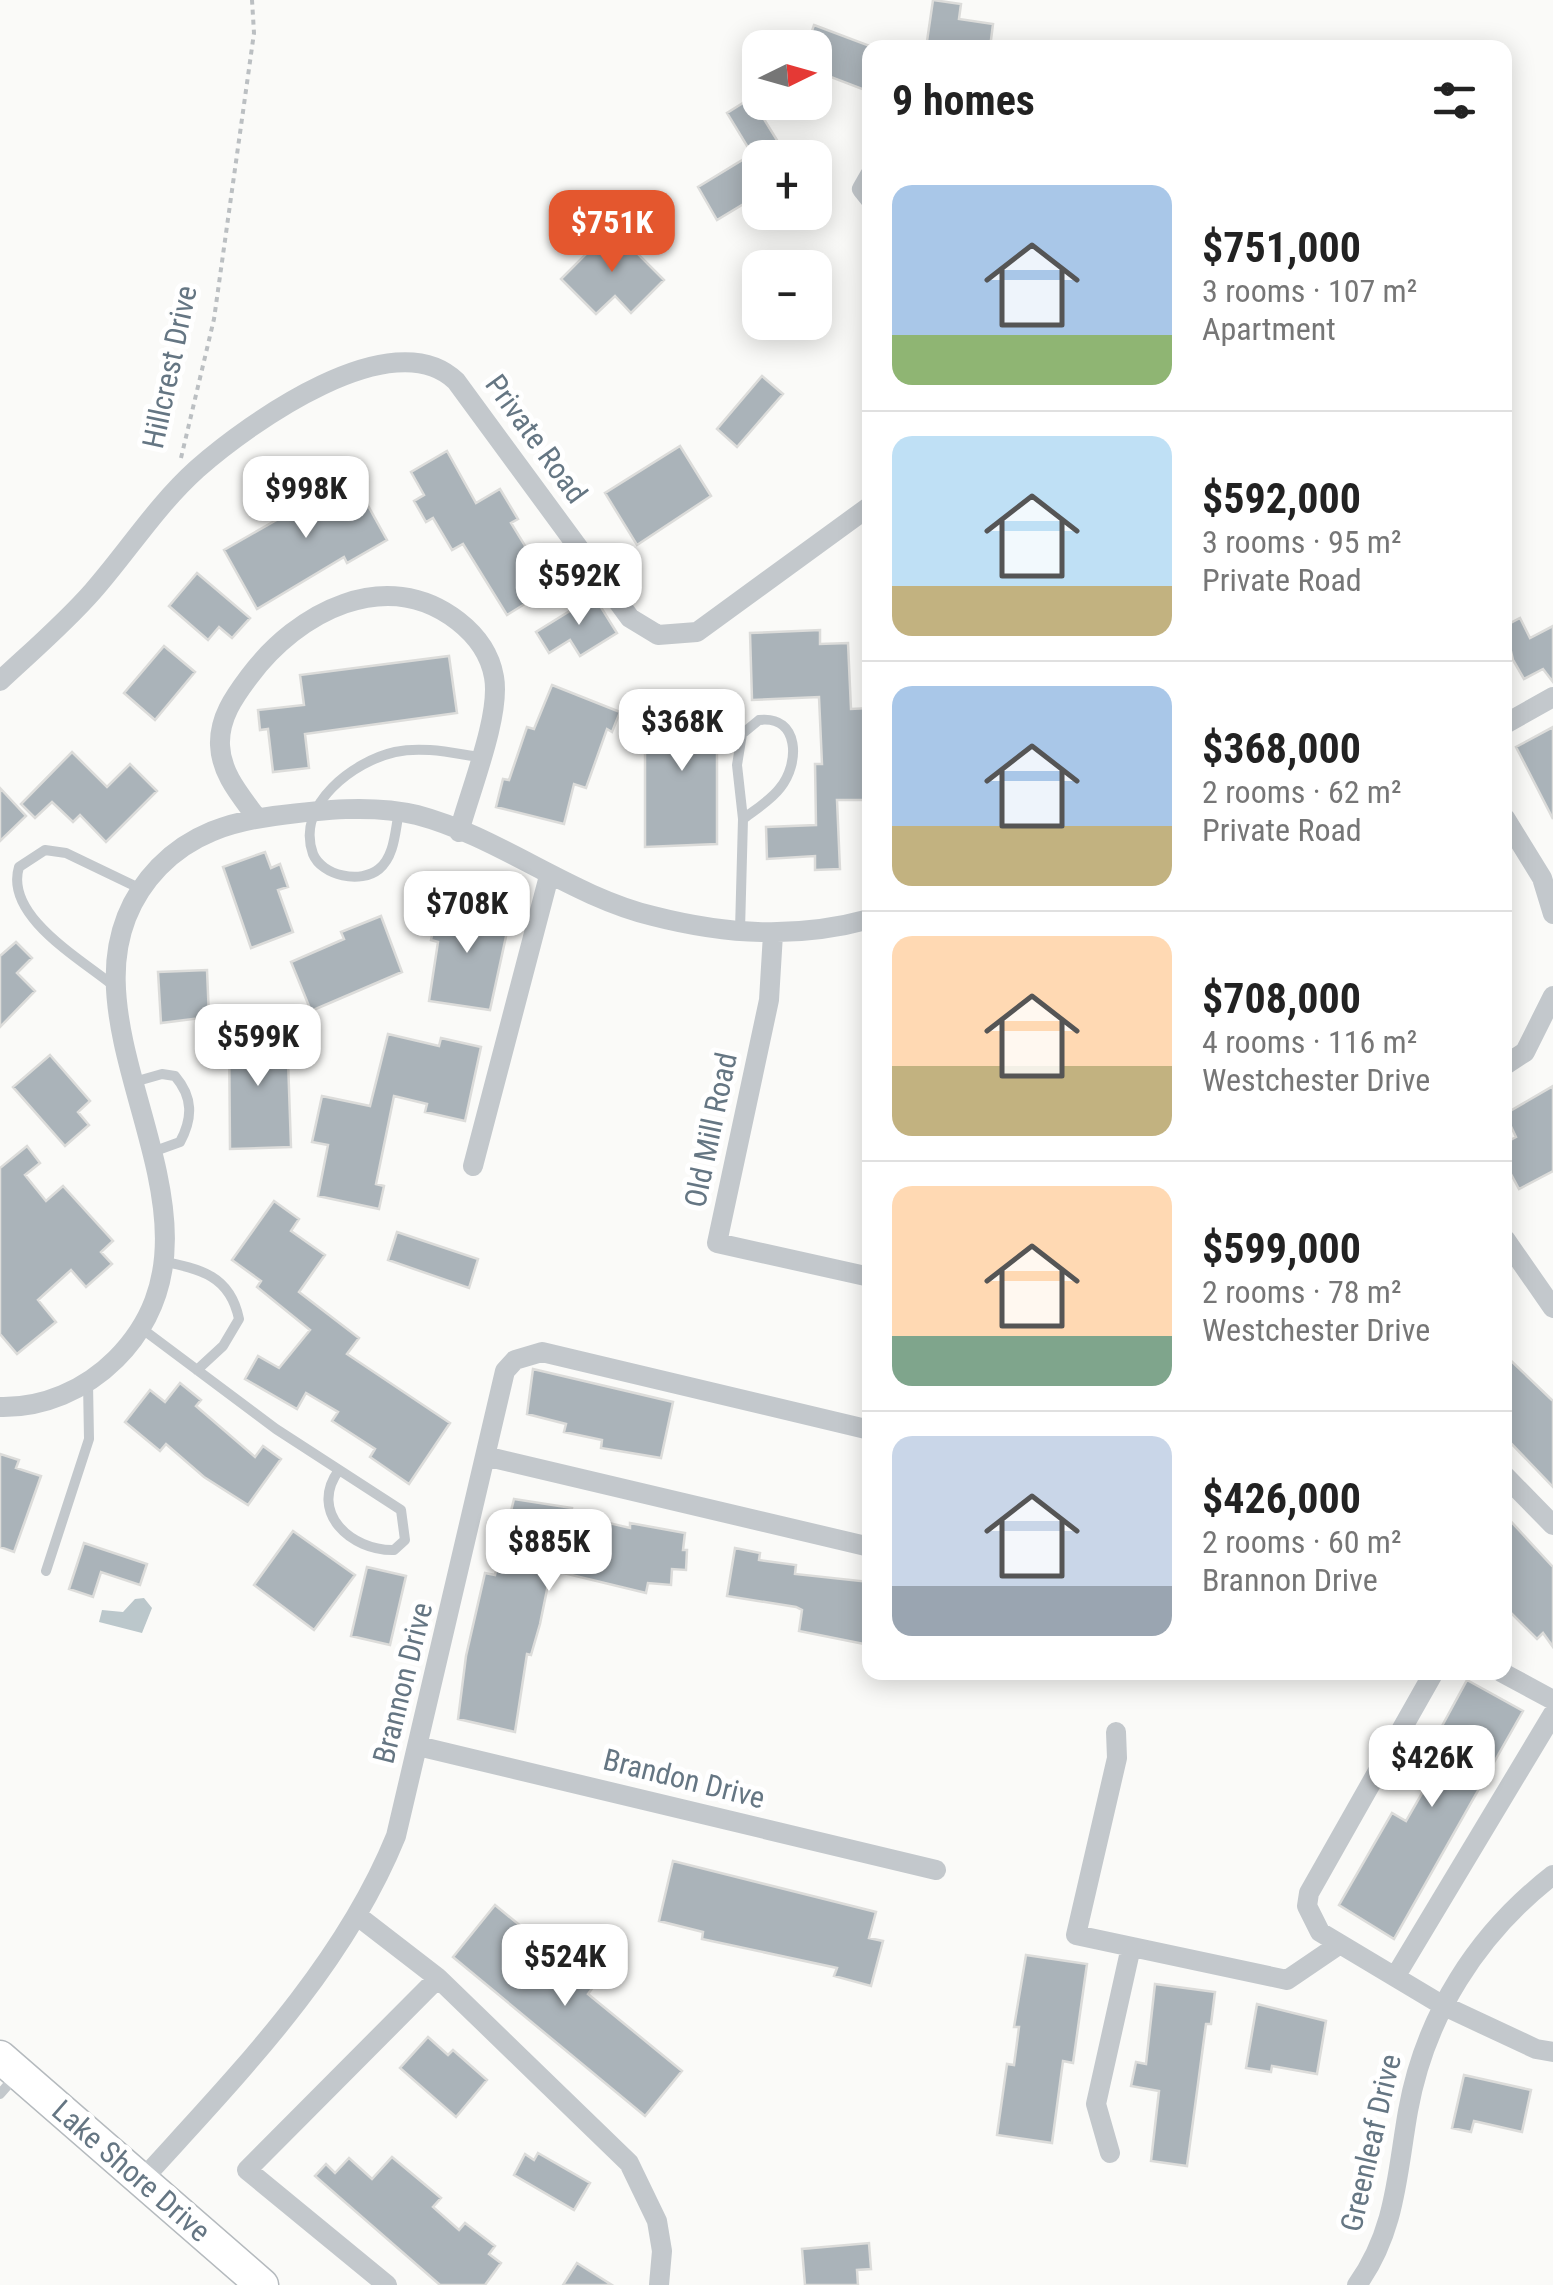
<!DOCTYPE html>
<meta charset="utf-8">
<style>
:root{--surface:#fff;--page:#f6f6f6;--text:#222;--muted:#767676;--line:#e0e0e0;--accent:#e4572e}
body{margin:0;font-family:"Roboto Condensed",sans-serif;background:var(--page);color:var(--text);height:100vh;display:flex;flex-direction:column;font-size:38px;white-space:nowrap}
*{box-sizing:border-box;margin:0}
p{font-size:32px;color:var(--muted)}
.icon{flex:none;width:55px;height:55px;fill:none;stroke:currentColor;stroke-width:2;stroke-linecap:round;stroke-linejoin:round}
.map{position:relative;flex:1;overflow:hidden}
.side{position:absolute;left:862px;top:40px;width:650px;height:1640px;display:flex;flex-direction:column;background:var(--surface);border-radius:20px;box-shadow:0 5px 25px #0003}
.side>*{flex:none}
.needle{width:65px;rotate:85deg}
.tools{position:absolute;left:742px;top:30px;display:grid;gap:20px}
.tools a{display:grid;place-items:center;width:90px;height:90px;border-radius:20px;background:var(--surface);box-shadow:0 5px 25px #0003;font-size:50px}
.price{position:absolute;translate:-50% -85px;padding:0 22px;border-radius:20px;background:#fff;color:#222;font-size:32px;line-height:65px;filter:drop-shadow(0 2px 5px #0008)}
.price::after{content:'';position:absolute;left:50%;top:60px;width:30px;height:22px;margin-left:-15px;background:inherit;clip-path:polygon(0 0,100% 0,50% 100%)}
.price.current{background:var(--accent);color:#fff}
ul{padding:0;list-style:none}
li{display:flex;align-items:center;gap:30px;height:250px;padding:0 30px}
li+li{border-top:2px solid var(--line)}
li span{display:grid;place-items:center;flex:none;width:280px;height:200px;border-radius:20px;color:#555}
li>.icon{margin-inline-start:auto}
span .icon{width:120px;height:120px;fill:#fffc;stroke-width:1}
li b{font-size:42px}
h2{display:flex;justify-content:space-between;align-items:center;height:120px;padding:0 30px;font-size:42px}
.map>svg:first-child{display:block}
.water{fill:#bbc7cb}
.building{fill:#aab3b9;stroke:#dcdcda;stroke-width:2.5}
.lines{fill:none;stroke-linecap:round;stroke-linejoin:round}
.primary-casing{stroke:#b5babe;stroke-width:35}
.path{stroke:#bbbfc2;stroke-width:4;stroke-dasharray:5 5;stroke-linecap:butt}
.lane{stroke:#c3c8cc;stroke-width:10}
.street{stroke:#c3c8cc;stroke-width:20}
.primary{stroke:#fff;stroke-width:32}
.labels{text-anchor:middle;stroke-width:10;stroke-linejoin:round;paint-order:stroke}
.street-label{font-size:30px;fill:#657683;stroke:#fff}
</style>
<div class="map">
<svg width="1553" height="2285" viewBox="0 0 1553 2285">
<rect width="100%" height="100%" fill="#fafaf8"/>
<!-- water -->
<path class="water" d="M144 1598 152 1608 142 1633 99 1622 102 1610 123 1612 135 1599Z"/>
<!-- building -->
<path class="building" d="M933 0 961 4 959 19 993 24 990 48H926Z
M814 25 870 46V92L815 71V48H806Z
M751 98 788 158H760V194L717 220 698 187 752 154 727 113Z
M612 228 664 280 631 313 615 296 596 314 561 279Z
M762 376 783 394 737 447 717 429Z
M680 446 711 496 637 545 605 493Z
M447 451 476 503 500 489 518 519 511 523 538 567 552 558 565 579 507 615 463 544 452 550 433 518 426 522 414 501 424 495 411 472Z
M350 473 387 540 347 563 344 557 257 609 224 550 285 515 282 510Z
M197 573 250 618 232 638 219 627 208 640 169 606Z
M594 596 617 633 580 656 570 640 549 653 536 632Z
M1520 618 1530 638 1553 626V682L1543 669 1524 679 1513 660 1505 626Z
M820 630V644L848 643 851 709 870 708V800H837L840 869 815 870V856L767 859 766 827 816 825 815 764H822L819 697 752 700 750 633Z
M164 646 195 672 155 720 124 693Z
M449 656 457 713 305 734 309 768 273 772 268 729 260 730 258 710 304 705 300 675Z
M552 685 620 712 612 732 607 729 586 788 574 784 564 824 496 807 503 779 509 780 527 727 534 729Z
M717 698V844L645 847V752H651L648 702Z
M1553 727V819L1516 747Z
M72 752 107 787 130 764 157 791 106 842 80 815 73 822 52 802 35 818 21 804Z
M0 788 26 816 0 841Z
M265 852 271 868 280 864 288 887 278 890 293 932 251 948 223 867Z
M439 901 510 918 490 1010 429 1001 438 942 431 940Z
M381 916 402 972 311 1011 291 962 344 939 341 932Z
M16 942 32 958 17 973 35 991 0 1027V956Z
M207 970 209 1017 161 1023 158 972Z
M274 1023 275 1061 288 1060 291 1147 230 1149 229 1024Z
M388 1034 439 1046 441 1038 481 1047 465 1121 425 1112 427 1104 394 1096 376 1184 384 1186 379 1209 318 1196 328 1145 312 1142 322 1096 370 1106Z
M50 1055 90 1101 78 1112 89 1125 65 1146 13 1087Z
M1553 1086V1171L1519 1189 1505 1163V1143L1516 1137 1505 1114Z
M27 1146 40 1163 25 1175 46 1201 63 1186 113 1241 101 1252 112 1264 86 1287 71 1270 38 1300 56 1322 17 1354 0 1334V1168Z
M274 1201 299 1219 291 1231 325 1255 299 1292 359 1338 347 1354 450 1423 409 1484 370 1457 375 1449 332 1421 338 1412 306 1393 297 1409 245 1379 258 1356 279 1368 310 1330 257 1287 261 1281 232 1260Z
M397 1232 478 1259 469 1288 388 1260Z
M1505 1355 1553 1401V1487L1505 1437Z
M533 1369 673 1402 661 1458 601 1448 602 1440 564 1432 566 1424 527 1414Z
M180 1383 201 1400 196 1406 255 1457 263 1446 281 1459 248 1505 204 1477 166 1444 160 1451 125 1422 150 1390 165 1402Z
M0 1454 19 1460 16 1468 41 1476 14 1552 0 1547Z
M514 1499 572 1508 571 1514 630 1528V1523L685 1533 683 1550H687L686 1570 672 1569 671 1585 648 1583 646 1593 551 1570 540 1624 531 1655 527 1654 515 1732 458 1719 466 1656 485 1573 495 1575Z
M1505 1515 1553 1567V1647L1543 1633 1537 1639 1505 1607Z
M293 1531 355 1575 314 1630 254 1585Z
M84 1543 147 1564 140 1585 101 1572 93 1597 69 1589Z
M735 1548 760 1553 759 1560 796 1565 795 1574 870 1582 864 1644 799 1631 802 1610 796 1607 727 1596Z
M367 1567 406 1576 390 1645 351 1636Z
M1467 1680 1523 1711 1394 1939 1339 1905 1392 1813 1406 1821 1429 1781 1416 1774Z
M673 1861 876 1912 869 1938 883 1941 871 1986 834 1976 837 1968 702 1939 703 1932 659 1921Z
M495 1905 594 1986 588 1994 682 2071 645 2116 453 1957Z
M1026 1955 1087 1964 1073 2063 1063 2061 1052 2143 997 2135 1007 2064 1014 2065 1019 2027H1014Z
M1155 1984 1215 1992 1211 2024H1206L1187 2166 1151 2161 1159 2091 1131 2086 1136 2062 1146 2064Z
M1257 2004 1326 2021 1317 2074 1272 2066 1271 2072 1246 2068Z
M428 2037 448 2055 453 2050 487 2080 456 2117 400 2068Z
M1464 2075 1531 2090 1522 2132 1474 2121 1471 2132 1452 2128Z
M538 2153 590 2183 574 2210 514 2175 525 2154 534 2160Z
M392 2157 441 2198 433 2207 459 2230 465 2223 495 2246 489 2254 501 2263 485 2285H440L315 2176 326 2164 335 2173 349 2158 372 2179Z
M869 2243 871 2269 857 2270 858 2285H805L802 2249Z
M577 2263 612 2285H563Z"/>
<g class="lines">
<defs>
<path id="primary" d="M0 2057 262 2285"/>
</defs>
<!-- primary casing -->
<use href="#primary" class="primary-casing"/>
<!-- path -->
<path class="path" d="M181 458 214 319 254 33 252 0"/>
<!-- lane -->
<path class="lane" d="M399 812C395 830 395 856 379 869 361 884 322 876 313 854 295 804 355 761 395 752 423 746 452 753 479 757
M740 930 743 819C755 810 771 800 780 788 800 764 800 715 759 720L742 734 737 765 743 819
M115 987C81 959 4 916 19 867L45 850 66 853 141 889
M134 1082 162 1074 175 1076C193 1097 193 1118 180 1142L155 1151
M161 1261C200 1269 230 1275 239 1319L223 1346 197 1370
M141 1328 276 1429 401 1510 405 1540 394 1550C351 1551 308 1512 339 1470
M46 1571 89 1439 88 1383
M0 2094 14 2078"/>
<!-- street -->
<path class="street" d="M870 175 862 189 870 199
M0 681C31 652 65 623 93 591 128 551 157 505 197 469 249 423 393 320 456 381L630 618 658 635 697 632 870 506
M1505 724 1553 697
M257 818C241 796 221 774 220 745 219 718 234 697 249 677 297 612 386 565 458 621 476 635 490 654 494 677 501 715 470 791 459 832
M1505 818 1542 878 1553 914
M773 934 769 1000 717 1243 870 1277
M1505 1065 1525 1052 1553 996
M473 1166 549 876
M1505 1239 1553 1308
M0 1407C43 1408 85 1390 116 1359 261 1213 24 1007 159 867 191 834 230 822 274 816 320 810 372 804 417 815 500 837 570 896 653 916 727 935 797 939 870 919
M489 1457 870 1547
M1505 1476 1553 1525
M1434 1672 1309 1893 1307 1906 1320 1932 1442 2005 1536 2049 1553 2052
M1501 1672 1553 1700
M1116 1732 1117 1758 1076 1935 1287 1980 1340 1944
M418 1746 936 1870
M359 1917 438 1978
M1395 1977 1553 1714
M1110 2153 1096 2104 1131 1947
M142 2180C237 2075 342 1969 396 1836L505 1371 515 1360 542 1352 870 1430
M387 2285 247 2170 438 1978 629 2163 657 2221 662 2251 659 2285
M1357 2285C1396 2231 1397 2173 1408 2111 1425 2016 1477 1934 1553 1875"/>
<!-- primary -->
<use href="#primary" class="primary"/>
</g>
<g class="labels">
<!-- street labels -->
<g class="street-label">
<text transform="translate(170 367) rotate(-78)" y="10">Hillcrest Drive</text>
<text transform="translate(536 439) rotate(54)" y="10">Private Road</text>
<text transform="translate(711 1130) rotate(-78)" y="10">Old Mill Road</text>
<text transform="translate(403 1683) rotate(-76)" y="10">Brannon Drive</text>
<text transform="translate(684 1779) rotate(14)" y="10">Brandon Drive</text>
<text transform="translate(1371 2143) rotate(-77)" y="10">Greenleaf Drive</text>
<text transform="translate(131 2171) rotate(41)" y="10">Lake Shore Drive</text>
</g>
</g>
</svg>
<div class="tools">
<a><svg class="needle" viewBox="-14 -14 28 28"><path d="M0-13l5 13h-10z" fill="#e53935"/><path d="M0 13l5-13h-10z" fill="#767676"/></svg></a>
<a>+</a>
<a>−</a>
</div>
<b class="price current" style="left:612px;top:275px">$751K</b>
<b class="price" style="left:306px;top:541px">$998K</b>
<b class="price" style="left:579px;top:628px">$592K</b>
<b class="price" style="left:682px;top:774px">$368K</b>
<b class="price" style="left:467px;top:956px">$708K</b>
<b class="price" style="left:258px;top:1089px">$599K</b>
<b class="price" style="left:549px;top:1594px">$885K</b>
<b class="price" style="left:1432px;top:1810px">$426K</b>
<b class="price" style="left:565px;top:2009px">$524K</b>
<section class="side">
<h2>9 homes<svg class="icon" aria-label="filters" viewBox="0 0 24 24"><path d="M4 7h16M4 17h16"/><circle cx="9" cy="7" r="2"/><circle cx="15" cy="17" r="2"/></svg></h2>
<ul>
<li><span style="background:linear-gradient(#a9c7e8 75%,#8fb573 0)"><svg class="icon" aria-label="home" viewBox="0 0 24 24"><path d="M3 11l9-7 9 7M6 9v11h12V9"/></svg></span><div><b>$751,000</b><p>3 rooms · 107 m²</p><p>Apartment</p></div></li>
<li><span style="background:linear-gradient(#bfe0f5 75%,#c2b280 0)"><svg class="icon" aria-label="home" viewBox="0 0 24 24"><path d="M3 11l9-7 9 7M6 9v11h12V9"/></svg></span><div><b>$592,000</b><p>3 rooms · 95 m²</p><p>Private Road</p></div></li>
<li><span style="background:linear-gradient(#a9c7e8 70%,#c2b280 0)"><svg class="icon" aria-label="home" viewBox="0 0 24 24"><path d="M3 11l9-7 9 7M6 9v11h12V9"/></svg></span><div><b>$368,000</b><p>2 rooms · 62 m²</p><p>Private Road</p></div></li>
<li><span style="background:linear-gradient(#ffd9b3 65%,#c2b280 0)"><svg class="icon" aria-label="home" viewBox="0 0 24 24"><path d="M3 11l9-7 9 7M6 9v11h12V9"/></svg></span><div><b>$708,000</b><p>4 rooms · 116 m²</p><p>Westchester Drive</p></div></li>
<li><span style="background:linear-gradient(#ffd9b3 75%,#7fa58c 0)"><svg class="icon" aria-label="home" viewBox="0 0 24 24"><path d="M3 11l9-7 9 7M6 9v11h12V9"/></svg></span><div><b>$599,000</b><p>2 rooms · 78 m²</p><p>Westchester Drive</p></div></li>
<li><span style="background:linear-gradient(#c9d6e8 75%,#9aa5b1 0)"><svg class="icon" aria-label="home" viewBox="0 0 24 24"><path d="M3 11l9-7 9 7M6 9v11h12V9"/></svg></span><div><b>$426,000</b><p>2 rooms · 60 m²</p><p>Brannon Drive</p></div></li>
</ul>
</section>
</div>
